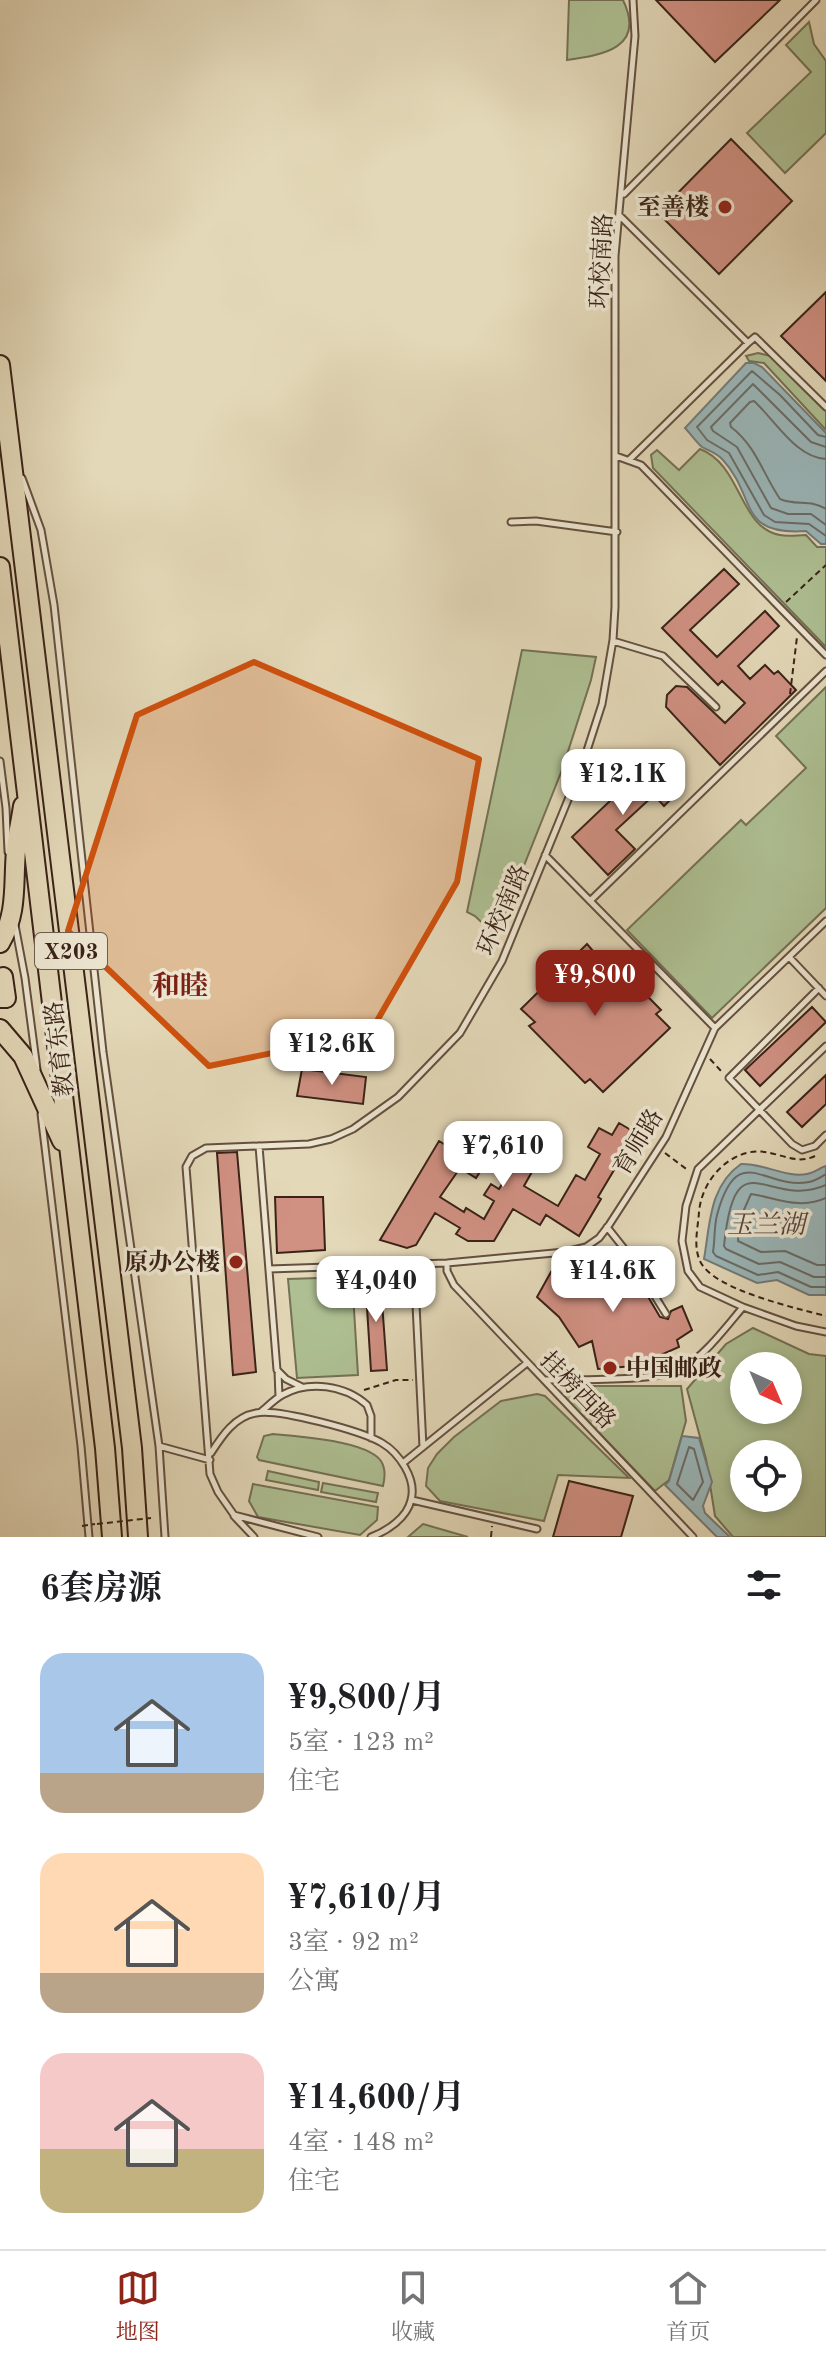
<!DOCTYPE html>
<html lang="zh">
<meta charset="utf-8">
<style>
:root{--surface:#fff;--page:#f2f2f2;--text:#202124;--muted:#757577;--line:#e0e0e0;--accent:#8f2418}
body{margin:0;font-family:"Old Standard TT","Noto Serif SC",serif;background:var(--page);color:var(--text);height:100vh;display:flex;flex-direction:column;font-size:30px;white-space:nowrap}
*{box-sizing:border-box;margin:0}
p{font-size:26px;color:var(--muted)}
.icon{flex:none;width:44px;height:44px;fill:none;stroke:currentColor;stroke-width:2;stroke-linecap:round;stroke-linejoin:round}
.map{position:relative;height:1537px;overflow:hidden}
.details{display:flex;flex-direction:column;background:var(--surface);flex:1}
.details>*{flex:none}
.needle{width:52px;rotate:136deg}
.fabs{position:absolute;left:730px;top:1352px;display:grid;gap:16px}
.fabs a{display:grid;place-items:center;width:72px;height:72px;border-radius:50%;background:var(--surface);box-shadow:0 4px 12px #0003;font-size:40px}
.price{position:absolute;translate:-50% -68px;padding:0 18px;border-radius:16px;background:#fff;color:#222;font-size:26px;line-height:52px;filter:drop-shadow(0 2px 4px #0008)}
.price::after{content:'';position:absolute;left:50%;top:48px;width:24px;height:18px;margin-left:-12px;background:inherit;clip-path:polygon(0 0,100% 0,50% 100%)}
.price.current{background:var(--accent);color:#fff}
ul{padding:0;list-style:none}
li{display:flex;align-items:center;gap:24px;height:200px;padding:0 40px}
li span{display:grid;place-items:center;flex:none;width:224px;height:160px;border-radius:24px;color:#555}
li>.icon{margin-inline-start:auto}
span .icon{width:96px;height:96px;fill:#fffc;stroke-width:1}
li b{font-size:34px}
h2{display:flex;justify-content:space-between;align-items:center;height:96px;padding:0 40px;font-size:34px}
.tab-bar{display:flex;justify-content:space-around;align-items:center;height:112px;border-top:2px solid var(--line);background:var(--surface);font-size:22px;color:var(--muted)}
.tab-bar a{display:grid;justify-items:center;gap:4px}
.tab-bar .current{color:var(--accent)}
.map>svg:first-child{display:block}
.green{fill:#aec093;stroke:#747155;stroke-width:2;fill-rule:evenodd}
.water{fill:#9ab7ba;stroke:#737b79;stroke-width:2}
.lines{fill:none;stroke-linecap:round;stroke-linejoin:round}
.shore{stroke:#6a6c68;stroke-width:2}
.building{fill:#d09082;stroke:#392217;stroke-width:2}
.service-casing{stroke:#64503f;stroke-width:9}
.primary-casing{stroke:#392217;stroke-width:22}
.path{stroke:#392217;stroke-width:2;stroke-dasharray:6 4;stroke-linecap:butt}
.service{stroke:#ede6d1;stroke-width:5}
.primary{stroke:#e3d8b8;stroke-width:18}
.path-bridge{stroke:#392217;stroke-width:2;stroke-dasharray:6 4;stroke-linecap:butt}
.marked{fill:#ce510e;fill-opacity:0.2;stroke:#ce510e;stroke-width:6;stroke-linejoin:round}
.poi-dot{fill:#8f2418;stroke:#ede6d1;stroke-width:3}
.labels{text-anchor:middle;stroke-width:7;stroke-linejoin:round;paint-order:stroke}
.shield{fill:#ede6d1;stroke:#6f5d4f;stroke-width:2}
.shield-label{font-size:22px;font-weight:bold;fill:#392217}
.poi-label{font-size:24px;font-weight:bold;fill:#392217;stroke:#ede6d1;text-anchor:end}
.street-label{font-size:24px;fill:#392217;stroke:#ede6d1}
.water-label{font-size:26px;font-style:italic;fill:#514740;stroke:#ede6d1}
.quarter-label{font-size:28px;font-weight:bold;fill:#7a1f14;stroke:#ede6d1}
</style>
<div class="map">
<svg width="826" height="1537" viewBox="0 0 826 1537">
<rect width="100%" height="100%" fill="#e3d8b8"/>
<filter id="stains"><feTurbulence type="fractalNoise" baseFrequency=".0025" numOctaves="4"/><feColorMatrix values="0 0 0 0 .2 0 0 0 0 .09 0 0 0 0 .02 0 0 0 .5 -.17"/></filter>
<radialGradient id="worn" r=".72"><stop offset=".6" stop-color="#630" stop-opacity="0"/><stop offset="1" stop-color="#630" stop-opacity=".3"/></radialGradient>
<!-- green -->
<path class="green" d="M569 0H623C646 48 603 55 567 60Z
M809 22 814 44 826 61V133L785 173 747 133 811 72 786 45Z
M758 353 771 356 826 411V430L764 363 749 361 746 356Z
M700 449C742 465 739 528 780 535 788 537 798 535 806 535L817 547H826V647L653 468 651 455 657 450 679 470Z
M522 650 596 657 591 680 562 770 496 936 475 916 467 912Z
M826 687V908L712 1018 627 930 741 820 746 825 806 768 776 736Z
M352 1277 358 1375 297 1378 288 1279Z
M753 1328 809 1354 826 1356V1537H733L715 1516 706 1459 687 1389 726 1344ZM744 1366H788V1410H744ZM744 1454H788V1498H744Z
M568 1386H681L686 1421 669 1480 655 1491 562 1394Z
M537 1394 545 1396 629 1478 558 1475 544 1521 440 1501 426 1486 428 1468 437 1454 454 1437 501 1401Z
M273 1434C298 1436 367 1441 381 1461 386 1469 385 1478 383 1486L259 1460 257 1457 264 1436Z
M268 1471 319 1482 318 1490 266 1480Z
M323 1483 378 1493 376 1502 321 1492Z
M253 1484 378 1507 377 1520 360 1535 258 1517 249 1501Z
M423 1524 468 1537H408Z"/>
<!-- water -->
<path class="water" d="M746 363H754L762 367 826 433V544H821L806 531C737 536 757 497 723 460 717 453 709 451 702 447 696 442 690 433 685 428Z
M741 1164C763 1163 786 1178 807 1174 813 1173 820 1168 826 1166V1295H809L777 1280 757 1283 704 1259C710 1225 709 1186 741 1164Z
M682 1436 699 1438 712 1482 703 1506 705 1513 730 1537H717L665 1485 669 1481Z"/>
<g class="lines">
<!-- shore -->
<path class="shore" d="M826 437 818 435 780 395 752 371 697 427 707 440 729 453 764 515 775 522 809 524 826 536
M826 447 811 442 753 384 711 427 713 431 737 447 771 508 788 514H811L826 525
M826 459C796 458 775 420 754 401L750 402 730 423 731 427C756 446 763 474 780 499 796 506 811 499 826 509
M826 1174C821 1177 815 1181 809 1182 765 1191 738 1138 717 1215 714 1227 715 1240 713 1252L716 1256 758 1275 778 1272 811 1287H826
M826 1185C768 1211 735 1134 724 1246L726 1249 759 1264 780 1262 814 1277H826
M826 1198C800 1210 777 1198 751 1194L739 1221 738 1241 761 1252 785 1251 817 1265H826
M689 1447 694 1449 703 1482 693 1500 677 1484Z"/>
</g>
<!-- building -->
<path class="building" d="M656 0H780L715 62Z
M731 139 792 201 719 274 658 213Z
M826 292V381L781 336Z
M724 569 739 584 690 630 717 657 765 611 779 626 738 666 750 679 765 665 774 674 778 671 796 690 720 765 666 707 667 695 676 686 687 687 725 723 745 703 722 681 718 685 662 628Z
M652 761 680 790 664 806 654 795 616 830 635 849 608 875 572 837Z
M587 944 599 958 605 953 661 1010 656 1014 670 1028 603 1092 590 1079 585 1083 529 1026 535 1022 521 1009Z
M812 1007 826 1022 760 1086 745 1070Z
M302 1069 366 1077 363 1104 297 1096Z
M826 1075V1104L802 1127 787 1112Z
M619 1123 636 1133 598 1197 601 1199 579 1236 546 1215 540 1225 513 1209 494 1241H468L456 1234 460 1228 435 1213 416 1245 407 1248 380 1240 439 1141 449 1147 456 1136 475 1140 493 1151 476 1178 460 1168 440 1197 464 1212 466 1208 484 1219 494 1201 484 1195 491 1184 499 1189 517 1159 505 1152 514 1135 524 1141 532 1127 551 1138 524 1186 558 1206 576 1175 585 1180 600 1154 588 1147 599 1128 612 1135Z
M237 1152 256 1372 233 1375 217 1153Z
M275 1197H323L325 1250 277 1253Z
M611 1249 631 1268 660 1317 668 1319 671 1311 682 1306 692 1330 677 1340 679 1347 656 1357 658 1364 598 1369 592 1341 579 1347 559 1317 537 1297 551 1272 562 1262 587 1277Z
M380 1275 387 1370 371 1371 365 1276Z
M569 1481 633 1496 621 1537H553Z"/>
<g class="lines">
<defs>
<path id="service" d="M624 194 816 0
M620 216 748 343 755 337 826 407
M616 456 641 465 826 655
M630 459 748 343
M22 478 41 530 54 605 103 1052 159 1446 165 1537
M511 522 536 521 617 532
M613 641 663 656 716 707
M0 761 6 808 8 852
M545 855 715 1028
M590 901 826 671
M15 925 25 978 37 1069
M789 957 826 996
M819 988 729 1078 792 1144 802 1150 815 1146 826 1135
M826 1046 698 1169 686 1206 682 1241 688 1271 700 1287 743 1307 796 1326 826 1332
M41 1114 81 1446 89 1537
M259 1146 277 1370 286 1379 302 1387
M607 1227 630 1256 666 1314
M414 1264 423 1447
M447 1264V1271L454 1285 693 1537
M269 1269 447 1263 565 1252 586 1247 599 1238 609 1225 666 1137 715 1028 826 921
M278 1371 279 1397
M544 1380C575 1379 656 1382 681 1369 703 1358 727 1326 743 1307
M262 1411C268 1406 275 1399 282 1395 309 1380 345 1385 367 1405L371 1416V1438
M159 1446 210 1460
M211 1453C222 1436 234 1417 256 1413 277 1408 362 1431 382 1443 399 1453 417 1479 411 1500 407 1518 387 1531 371 1537
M403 1463 527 1363
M412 1500 537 1529
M234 1516 254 1537
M318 1537 234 1515 218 1492 210 1474 186 1167 192 1156 206 1148 309 1144 331 1139 353 1129 398 1097 460 1033 502 961 583 763 602 704 613 640 615 607V256L635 36 633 0"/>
<path id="primary" d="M0 365 132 1448 138 1537
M0 567 105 1448 112 1537
M0 943C18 913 13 884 16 851 17 836 21 821 23 806
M0 978 3 977 6 998H0
M0 1029 23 1056 62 1141"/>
</defs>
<!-- service casing -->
<use href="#service" class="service-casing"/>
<!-- primary casing -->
<use href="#primary" class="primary-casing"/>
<!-- path -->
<path class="path" d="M786 602 826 565
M790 694 797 637
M710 1059 722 1072
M665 1153 689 1171
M815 1156C788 1169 769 1139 734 1158 714 1169 701 1190 699 1212 698 1228 693 1246 700 1261 713 1290 796 1308 826 1316
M647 1263 675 1254
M364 1390 396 1380H413
M491 1537 492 1526"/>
<!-- service -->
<use href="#service" class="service"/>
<!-- primary -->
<use href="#primary" class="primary"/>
<!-- path-bridge -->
<path class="path-bridge" d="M97 1524 151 1518
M82 1526 95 1524"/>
</g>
<!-- marked area -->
<path class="marked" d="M254 662 479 759 457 882 370 1033 209 1066 68 931 137 715Z"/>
<!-- markers -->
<g class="poi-dot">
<circle cx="725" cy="207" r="8"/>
<circle cx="236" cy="1262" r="8"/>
<circle cx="610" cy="1368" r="8"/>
</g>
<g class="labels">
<!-- shield labels -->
<rect class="shield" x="35" y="933" width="72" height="36" rx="6"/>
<g class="shield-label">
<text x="71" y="959">X203</text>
</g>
<!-- poi labels -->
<g class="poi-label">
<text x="709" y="215">至善楼</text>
<text x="220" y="1270">原办公楼</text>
<text x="626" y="1376" text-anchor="start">中国邮政</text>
</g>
<!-- street labels -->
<g class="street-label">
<text transform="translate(601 261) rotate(-87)" y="8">环校南路</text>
<text transform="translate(503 910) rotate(-67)" y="8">环校南路</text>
<text transform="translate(59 1049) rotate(-97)" y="8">教育东路</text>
<text transform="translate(638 1142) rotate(-59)" y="8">育师路</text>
<text transform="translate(578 1390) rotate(46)" y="8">挂榜西路</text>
</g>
<!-- water labels -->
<g class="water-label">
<text x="766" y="1233">玉兰湖</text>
</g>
<!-- quarter labels -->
<g class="quarter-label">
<text x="180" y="995">和睦</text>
</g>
</g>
<rect width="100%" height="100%" filter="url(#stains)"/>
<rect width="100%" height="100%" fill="url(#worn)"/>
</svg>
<div class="fabs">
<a><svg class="needle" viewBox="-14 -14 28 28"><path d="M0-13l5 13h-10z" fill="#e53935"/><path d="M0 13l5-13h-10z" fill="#757577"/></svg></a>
<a><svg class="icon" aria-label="locate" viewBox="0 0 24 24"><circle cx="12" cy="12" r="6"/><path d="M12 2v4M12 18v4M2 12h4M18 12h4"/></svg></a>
</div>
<b class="price" style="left:623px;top:817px">¥12.1K</b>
<b class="price current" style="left:595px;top:1018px">¥9,800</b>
<b class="price" style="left:332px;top:1087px">¥12.6K</b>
<b class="price" style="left:503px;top:1189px">¥7,610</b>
<b class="price" style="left:613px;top:1314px">¥14.6K</b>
<b class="price" style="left:376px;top:1324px">¥4,040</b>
</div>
<section class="details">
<h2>6套房源<svg class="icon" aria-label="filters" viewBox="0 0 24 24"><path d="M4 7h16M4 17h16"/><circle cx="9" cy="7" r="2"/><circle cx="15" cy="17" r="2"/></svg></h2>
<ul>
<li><span style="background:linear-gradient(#a9c7e8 75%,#b9a48a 0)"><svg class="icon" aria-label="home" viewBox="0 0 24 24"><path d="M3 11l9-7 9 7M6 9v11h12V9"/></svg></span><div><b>¥9,800/月</b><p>5室 · 123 m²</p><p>住宅</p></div></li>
<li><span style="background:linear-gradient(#ffd9b3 75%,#b9a48a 0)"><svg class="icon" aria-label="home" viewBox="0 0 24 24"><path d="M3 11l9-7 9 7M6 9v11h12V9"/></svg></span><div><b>¥7,610/月</b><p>3室 · 92 m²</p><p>公寓</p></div></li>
<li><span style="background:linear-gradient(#f6c9c9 60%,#c2b280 0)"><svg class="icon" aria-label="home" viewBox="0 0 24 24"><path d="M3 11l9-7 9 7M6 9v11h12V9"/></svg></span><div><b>¥14,600/月</b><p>4室 · 148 m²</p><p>住宅</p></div></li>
</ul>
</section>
<nav class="tab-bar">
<a class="current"><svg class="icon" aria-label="map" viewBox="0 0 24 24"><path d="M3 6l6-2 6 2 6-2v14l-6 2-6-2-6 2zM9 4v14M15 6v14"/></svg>地图</a>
<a><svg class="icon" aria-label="saved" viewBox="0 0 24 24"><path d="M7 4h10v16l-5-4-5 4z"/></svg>收藏</a>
<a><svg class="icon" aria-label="home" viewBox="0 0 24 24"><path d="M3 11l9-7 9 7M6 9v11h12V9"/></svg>首页</a>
</nav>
